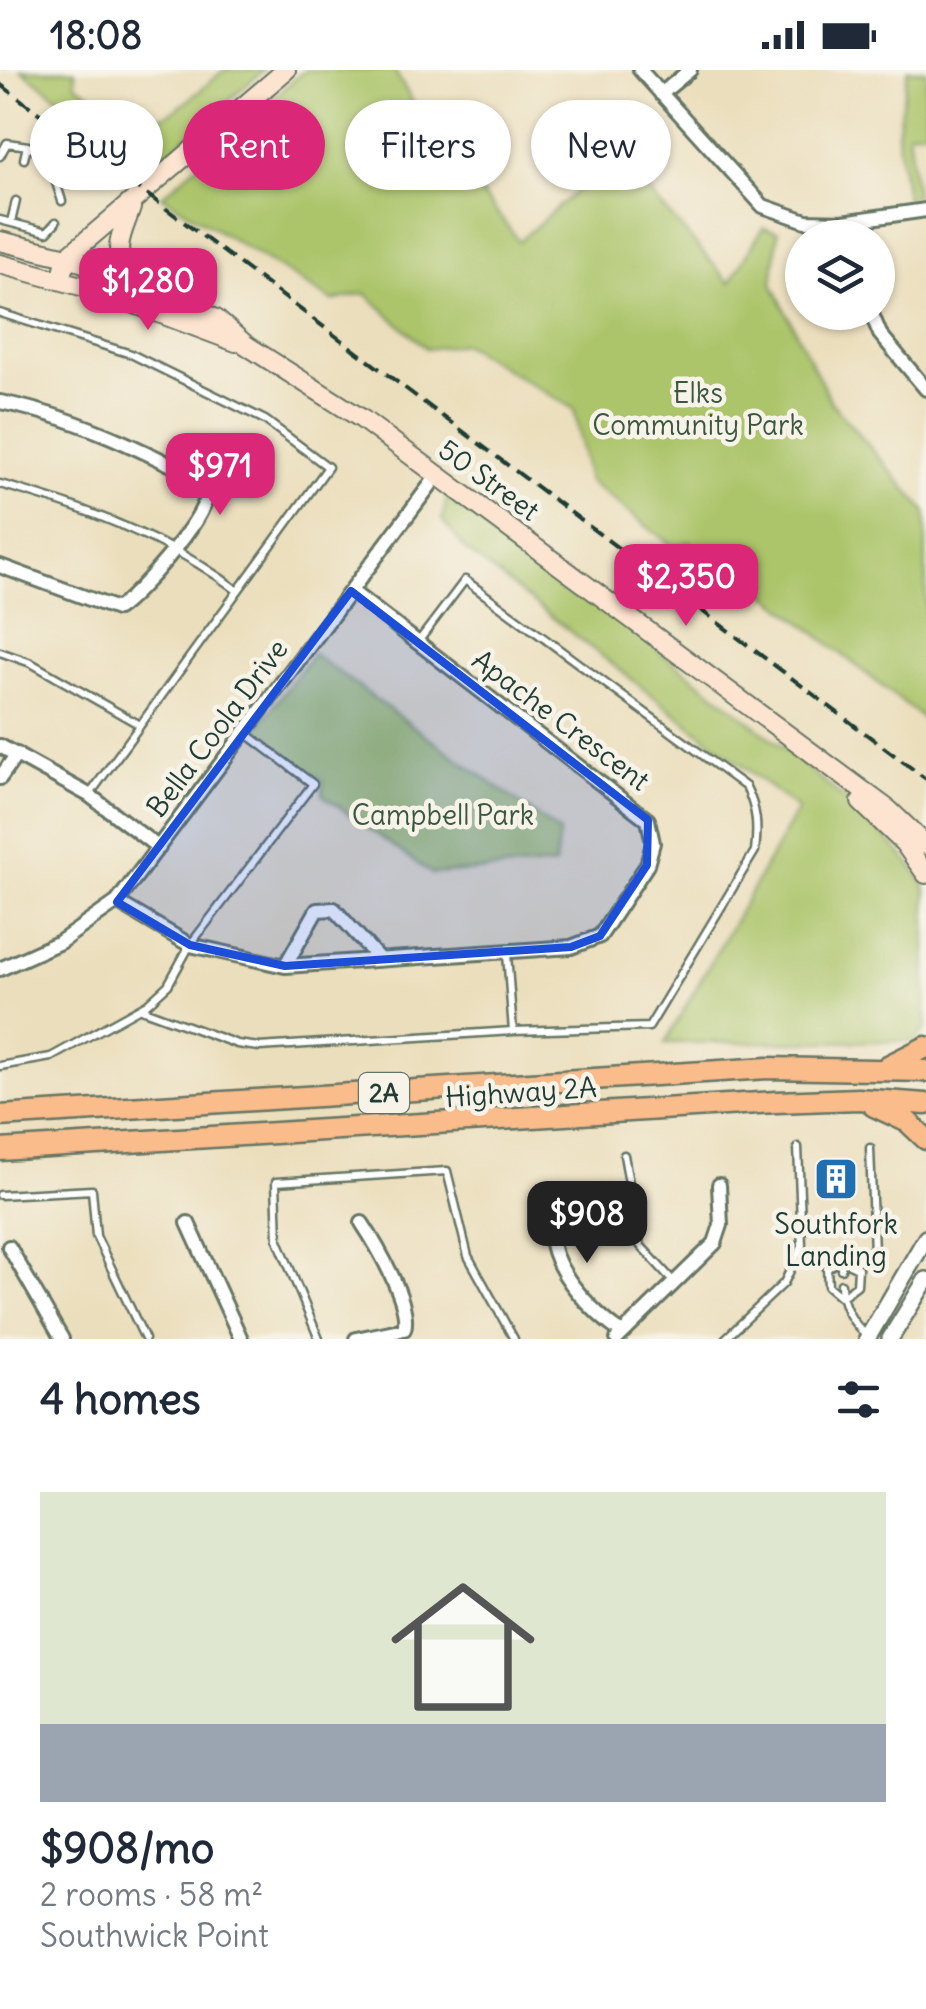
<!DOCTYPE html>
<meta charset="utf-8">
<style>
:root{--surface:#fff;--page:#f2f2f3;--text:#1f2937;--muted:#747a83;--line:#e0e1e3;--accent:#db2777}
body{margin:0;font-family:Delius,sans-serif;background:var(--page);color:var(--text);height:100vh;display:flex;flex-direction:column;font-size:38px;white-space:nowrap}
*{box-sizing:border-box;margin:0}
p{font-size:32px;color:var(--muted)}
.icon{flex:none;width:55px;height:55px;fill:none;stroke:currentColor;stroke-width:2;stroke-linecap:round;stroke-linejoin:round}
.map{position:relative;height:1269px;overflow:hidden}
.panel{display:flex;flex-direction:column;background:var(--surface);flex:1}
.panel>*{flex:none}
.guide{position:absolute;left:30px;top:30px;width:868px;height:90px;display:flex;gap:20px}
.fabs{position:absolute;left:785px;top:150px;display:grid;gap:20px}
.fabs a{display:grid;place-items:center;width:110px;height:110px;border-radius:50%;background:var(--surface);box-shadow:0 2px 8px #0004;font-size:50px}
.price{position:absolute;translate:-50% -85px;padding:0 22px;border-radius:20px;background:var(--accent);color:#fff;font-size:32px;line-height:65px;filter:drop-shadow(0 2px 5px #0008)}
.price::after{content:'';position:absolute;left:50%;top:60px;width:30px;height:22px;margin-left:-15px;background:inherit;clip-path:polygon(0 0,100% 0,50% 100%)}
.price.active{background:#222;color:#fff}
ul{padding:0;list-style:none}
li{display:grid;align-content:center;gap:20px;height:530px;padding:0 40px}
li+li{border-top:2px solid var(--line)}
li span{display:grid;place-items:center;height:310px;border-radius:0px;color:#555}
li>.icon{margin-inline-start:auto}
span .icon{width:180px;height:180px;fill:#fffc;stroke-width:1}
li b{font-size:42px}
h2{display:flex;justify-content:space-between;align-items:center;height:120px;padding:0 40px;font-size:42px}
.pill{padding:0 35px;border-radius:45px;background:var(--surface);box-shadow:0 2px 8px #0004;font-size:35px;line-height:90px}
.pill.active{background:var(--accent);color:#fff}
.status{display:flex;justify-content:space-between;align-items:center;height:70px;padding:0 50px;background:var(--surface);direction:ltr}
.status svg{height:28px;fill:currentColor}
.map>svg:first-child{display:block}
.green{fill:#acc56a;stroke:#66814f;stroke-width:2.5}
.lines{fill:none;stroke-linecap:round;stroke-linejoin:round}
.service-casing{stroke:#667564;stroke-width:11}
.minor-casing{stroke:#667564;stroke-width:18}
.tertiary-casing{stroke:#667564;stroke-width:20}
.secondary-casing{stroke:#667564;stroke-width:22}
.primary-casing{stroke:#667564;stroke-width:25}
.service{stroke:#fff;stroke-width:6}
.minor{stroke:#fff;stroke-width:12}
.tertiary{stroke:#fff;stroke-width:15}
.secondary{stroke:#fde4d0;stroke-width:18}
.primary{stroke:#f9bc8a;stroke-width:20}
.rail{stroke:#1f3d34;stroke-width:4;stroke-dasharray:15 8;stroke-linecap:butt}
.marked{fill:#1d4ed8;fill-opacity:0.2;stroke:#1d4ed8;stroke-width:8;stroke-linejoin:round}
.labels{text-anchor:middle;stroke-width:9;stroke-linejoin:round;paint-order:stroke}
.shield{fill:#f7f3e8;stroke:#60746a;stroke-width:2.5}
.shield-label{font-size:25px;font-weight:bold;fill:#1f3d34}
.park-label{font-size:28px;fill:#3b583f;stroke:#f7f3e8}
.street-label{font-size:28px;fill:#1f3d34;stroke:#f7f3e8}
.poi-label{font-size:28px;fill:#1f3d34;stroke:#f7f3e8}
</style>
<div class="status"><b>18:08</b><svg viewBox="0 0 49 12"><path d="M0 12V9h3v3zM5 12V6h3v6zM10 12V3h3v9zM15 12V0h3v12zM26 1h20v11H26zM47 4h2v5h-2z"/></svg></div>
<div class="map">
<svg width="926" height="1269" viewBox="0 0 926 1269">
<rect width="100%" height="100%" fill="#f7f3e8"/>
<filter id="ink" filterUnits="userSpaceOnUse"><feTurbulence type="fractalNoise" baseFrequency=".01" numOctaves="2"/><feDisplacementMap in="SourceGraphic" scale="20" xChannelSelector="R" yChannelSelector="G"/><feConvolveMatrix kernelMatrix="1 2 1 2 8 2 1 2 1" color-interpolation-filters="sRGB"/></filter>
<filter id="wash" filterUnits="userSpaceOnUse"><feTurbulence type="fractalNoise" baseFrequency=".0048" numOctaves="4" result="noise"/><feDisplacementMap in="SourceGraphic" scale="40" xChannelSelector="R" yChannelSelector="G"/><feGaussianBlur stdDeviation="2.25" result="paint"/><feColorMatrix in="noise" values="0 0 0 0 0 0 0 0 0 0 0 0 0 0 0 0 0 1.4 0 .05"/><feComposite in="paint" operator="in"/></filter>
<g filter="url(#wash)">
<rect width="100%" height="100%" fill="#ebdebc"/>
<!-- green -->
<path class="green" d="M21 0H75L76 14C153 67 157 58 224 0H264L153 96Z
M305 0H394L421 46 519 171 617 86 730 213 763 158 778 162 772 214 831 332 926 442V651L770 527 689 472 674 477 588 411 574 339 463 274 427 279 365 223 333 231 162 126Z
M908 0H926V60L908 62 916 126 906 128 897 62Z
M448 424C522 481 913 757 926 821 926 856 926 920 926 958L915 971 665 973 798 739 467 481 442 450Z
M313 584 559 762 555 795 432 804 323 725V711L254 662Z"/>
</g>
<g filter="url(#ink)">
<g class="lines">
<defs>
<path id="service" d="M0 86 7 73 28 76 48 88 62 131
M24 89 27 76
M0 150 47 162
M11 152 16 131
M47 162 56 152
M0 243 131 284 265 350 328 397 90 724
M0 414C81 436 171 469 238 521
M418 572 465 510 746 717C757 739 758 757 755 781L649 957 513 961
M0 582 31 593 140 655
M141 939 237 974 259 977 513 961 507 884
M0 996 51 987 147 934 168 915 190 875 313 714 246 663
M624 1085 640 1175 674 1212
M0 1125 92 1120 96 1166 145 1269
M841 1190 858 1198 857 1215 841 1227 828 1216 827 1198Z
M841 1199 842 1182H874L870 1078
M841 1214C841 1234 852 1254 868 1266
M319 1269 278 1170 276 1112 447 1101 468 1186 514 1269
M725 1269 784 1213 802 1176 798 1077"/>
<path id="minor" d="M640 0 763 136 806 151 843 152 926 140
M661 24 690 0
M843 152 847 168
M871 242 880 264 926 319
M0 332C73 346 136 377 202 410 203 415 206 420 206 426 205 450 137 526 117 539L0 496
M0 676 89 725 159 778
M0 708 17 684
M117 832 190 875 285 896 571 877 600 866 647 795 653 773 648 750 351 521
M285 896 317 840 334 839 378 888
M0 899 60 872 117 832 437 406
M549 1133C550 1146 549 1161 552 1174 559 1208 595 1244 622 1263
M188 1153 241 1269
M9 1177 62 1269
M356 1269 404 1259C412 1235 376 1174 362 1153
M617 1269 715 1173 721 1155 719 1115"/>
<path id="tertiary" d="M867 1269 926 1168
M890 1269 926 1210"/>
<path id="secondary" d="M131 138C121 167 108 184 136 207
M0 171 67 187 146 216 216 249 246 275 362 349 889 740 926 775
M0 194 103 222 236 272
M61 210 67 187 286 0
M861 732 904 773 926 804"/>
<path id="primary" d="M888 996 926 977
M874 1036 908 1052 926 1069
M0 1046 768 998 926 1001
M0 1080 776 1032 858 1029 926 1034"/>
</defs>
<!-- service casing -->
<use href="#service" class="service-casing"/>
<!-- minor casing -->
<use href="#minor" class="minor-casing"/>
<!-- tertiary casing -->
<use href="#tertiary" class="tertiary-casing"/>
<!-- secondary casing -->
<use href="#secondary" class="secondary-casing"/>
<!-- primary casing -->
<use href="#primary" class="primary-casing"/>
<!-- service -->
<use href="#service" class="service"/>
<!-- minor -->
<use href="#minor" class="minor"/>
<!-- tertiary -->
<use href="#tertiary" class="tertiary"/>
<!-- secondary -->
<use href="#secondary" class="secondary"/>
<!-- primary -->
<use href="#primary" class="primary"/>
<!-- rail -->
<path class="rail" d="M0 14 926 709"/>
</g>
</g>
<!-- marked area -->
<path class="marked" d="M351 521 648 750 647 795 600 866 571 877 285 896 190 875 117 832Z"/>
<!-- icons -->
<defs>
<symbol id="building-square" viewBox="-11 -11 22 22"><rect x="-9" y="-9" width="18" height="18" rx="4" fill="#1f6fb2" stroke="#f7f3e8"/><path d="M-4-6H4V6H1V3H-1V6H-4ZM-2.5-4.3h1.7v1.8h-1.7ZM.8-4.3h1.7v1.8H.8ZM-2.5-1h1.7V.8h-1.7ZM.8-1h1.7V.8H.8Z" fill="#fff"/></symbol>
</defs>
<g fill-rule="evenodd">
<use href="#building-square" x="811" y="1084" width="50" height="50"/>
</g>
<g class="labels">
<!-- shield labels -->
<rect class="shield" x="359" y="1003" width="50" height="40" rx="8"/>
<g class="shield-label">
<text x="384" y="1032">2A</text>
</g>
<!-- park labels -->
<g class="park-label">
<text x="698" y="333">Elks<tspan x="698" dy="32">Community Park</tspan></text>
<text x="443" y="755">Campbell Park</text>
</g>
<!-- street labels -->
<g class="street-label">
<text transform="translate(489 410) rotate(36)" y="10">50 Street</text>
<text transform="translate(561 650) rotate(37)" y="10">Apache Crescent</text>
<text transform="translate(217 658) rotate(-53)" y="10">Bella Coola Drive</text>
<text transform="translate(521 1022) rotate(-4)" y="10">Highway 2A</text>
</g>
<!-- poi labels -->
<g class="poi-label">
<text x="836" y="1164">Southfork<tspan x="836" dy="32">Landing</tspan></text>
</g>
</g>
</svg>
<div class="fabs">
<a><svg class="icon" aria-label="layers" viewBox="0 0 24 24"><path d="M12 4l9 5-9 5-9-5zM3 14l9 5 9-5"/></svg></a>
</div>
<b class="price" style="left:148px;top:263px">$1,280</b>
<b class="price" style="left:220px;top:448px">$971</b>
<b class="price" style="left:686px;top:559px">$2,350</b>
<b class="price active" style="left:587px;top:1196px">$908</b>
<div class="guide">
<a class="pill">Buy</a>
<a class="pill active">Rent</a>
<a class="pill">Filters</a>
<a class="pill">New</a>
</div>
</div>
<section class="panel">
<h2>4 homes<svg class="icon" aria-label="filters" viewBox="0 0 24 24"><path d="M4 7h16M4 17h16"/><circle cx="9" cy="7" r="2"/><circle cx="15" cy="17" r="2"/></svg></h2>
<ul>
<li><span style="background:linear-gradient(#dfe7d0 75%,#9aa5b1 0)"><svg class="icon" aria-label="home" viewBox="0 0 24 24"><path d="M3 11l9-7 9 7M6 9v11h12V9"/></svg></span><div><b>$908/mo</b><p>2 rooms · 58 m²</p><p>Southwick Point</p></div></li>
</ul>
</section>
